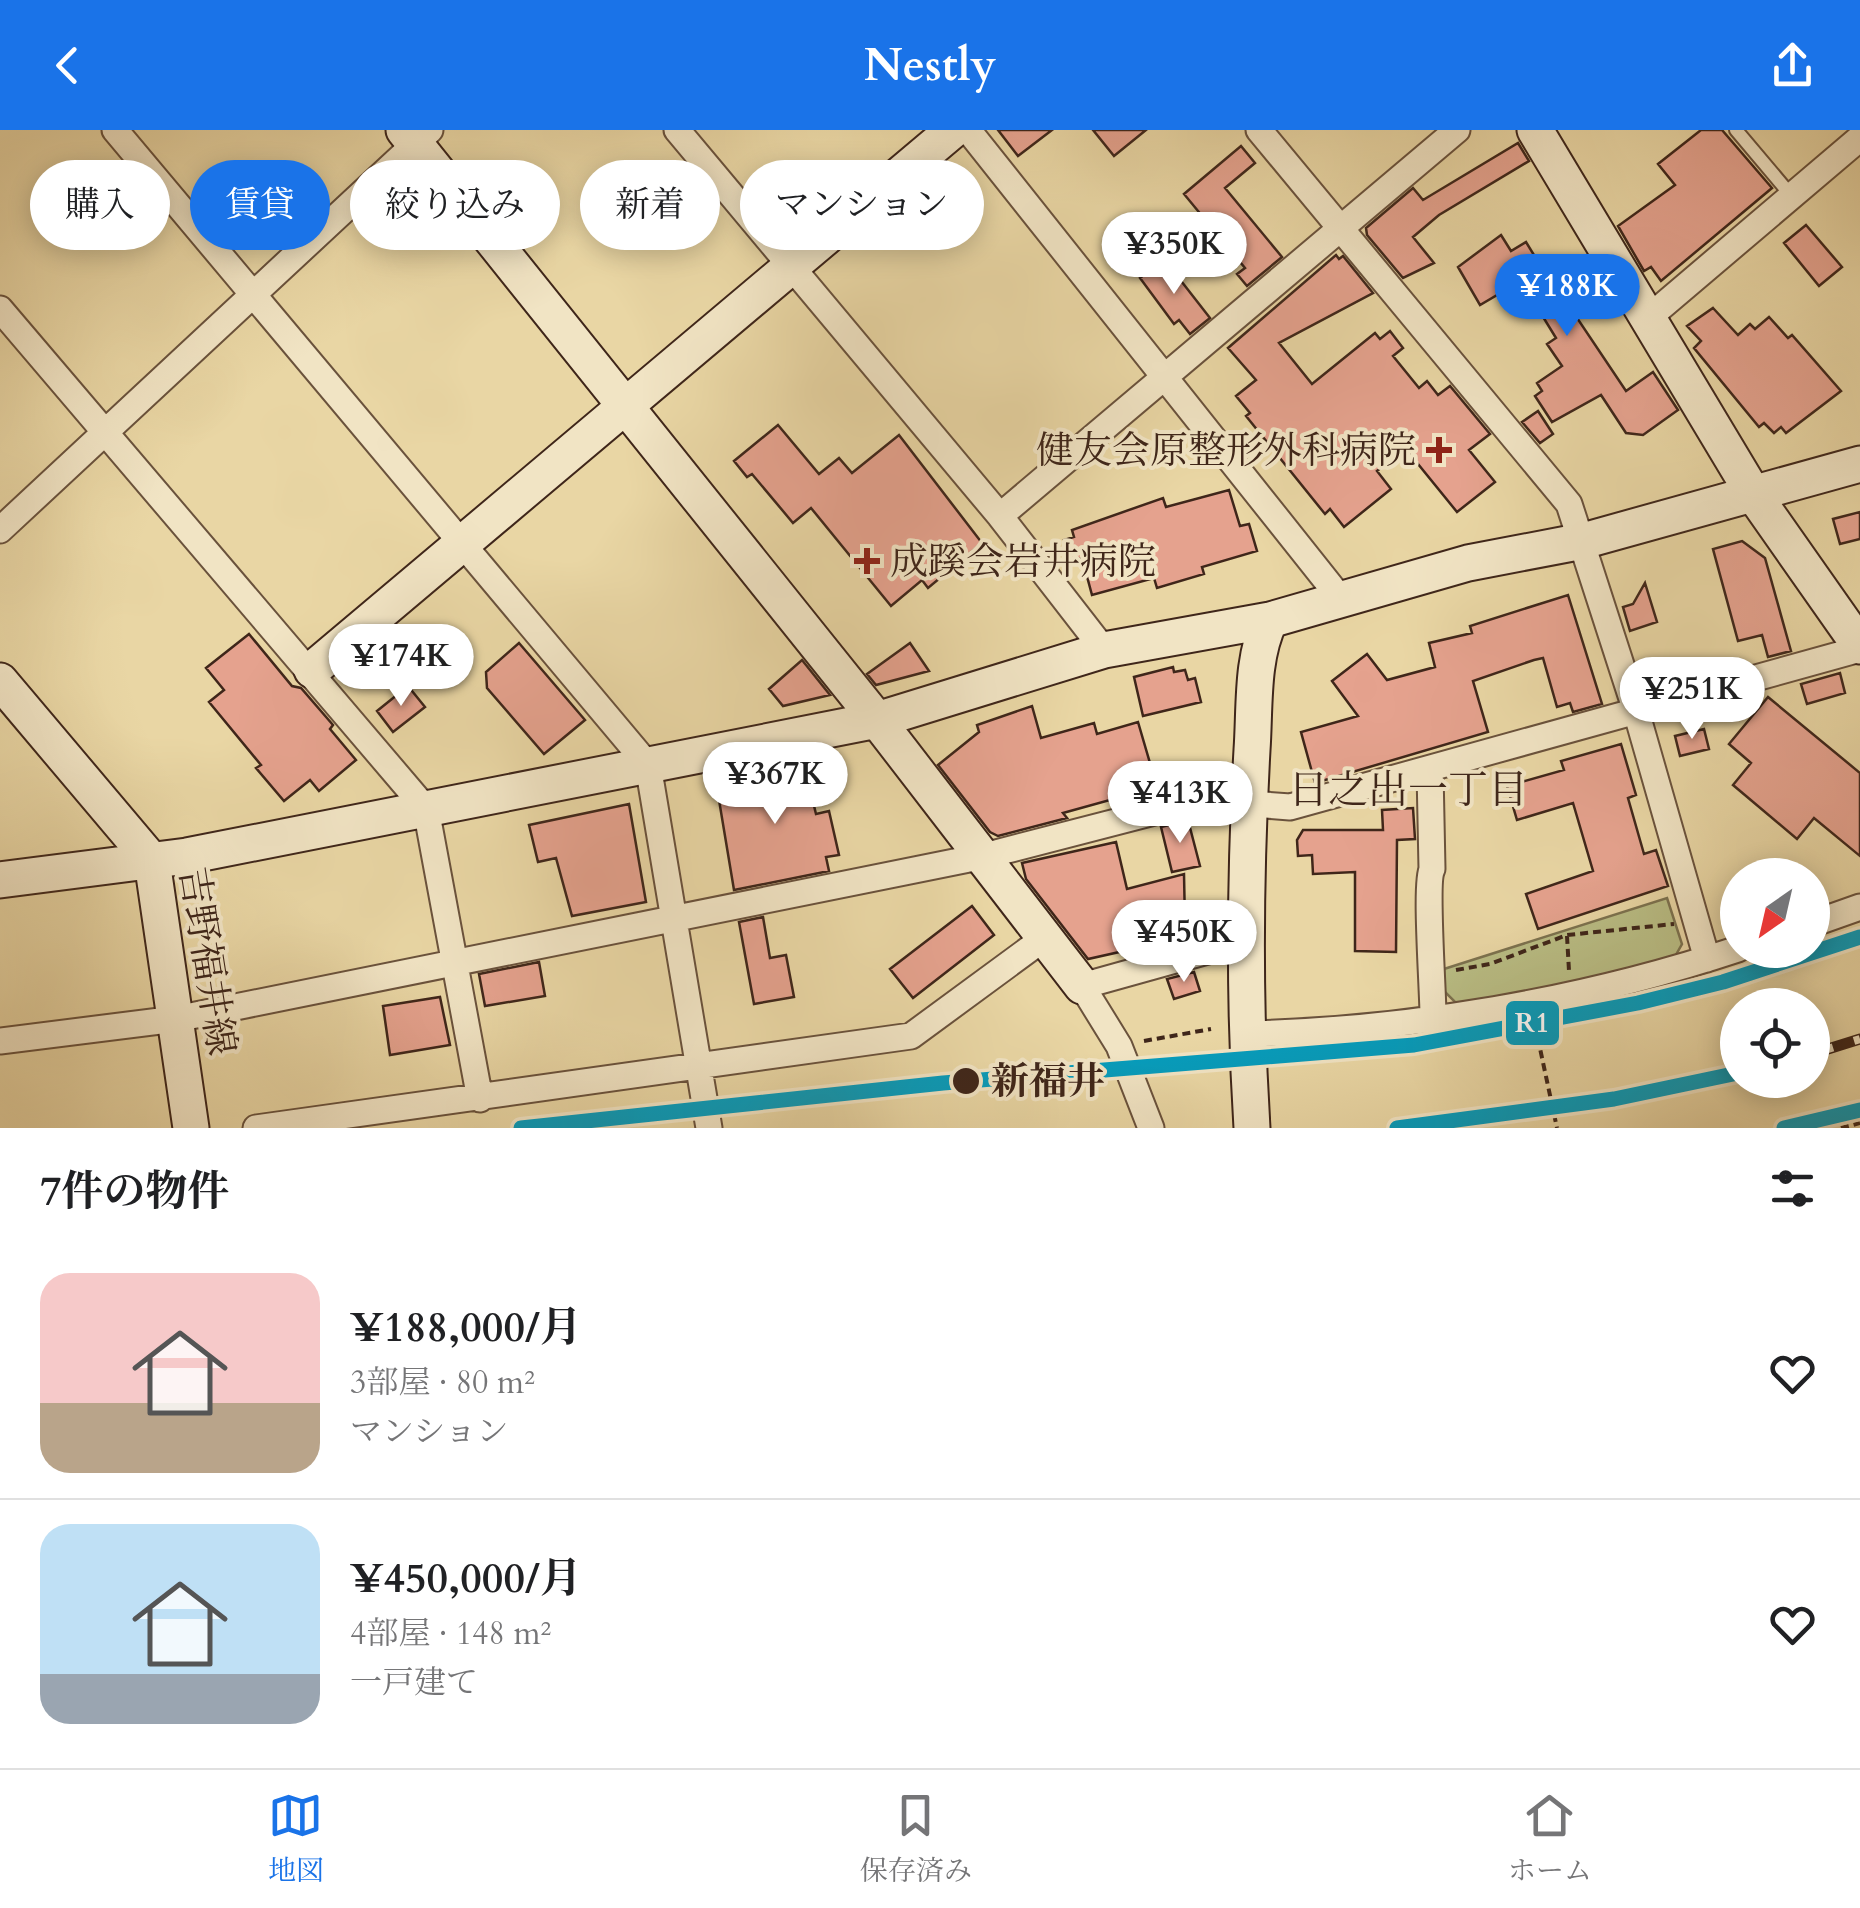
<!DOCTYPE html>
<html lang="ja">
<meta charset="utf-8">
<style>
:root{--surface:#fff;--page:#f6f6f6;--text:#202124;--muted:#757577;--line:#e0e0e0;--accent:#1a73e8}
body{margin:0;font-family:Cardo,"Noto Serif JP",serif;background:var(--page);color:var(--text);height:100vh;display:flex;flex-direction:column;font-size:38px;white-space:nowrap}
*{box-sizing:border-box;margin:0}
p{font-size:32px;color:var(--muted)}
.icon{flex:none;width:55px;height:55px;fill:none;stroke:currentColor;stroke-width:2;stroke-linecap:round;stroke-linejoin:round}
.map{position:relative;height:998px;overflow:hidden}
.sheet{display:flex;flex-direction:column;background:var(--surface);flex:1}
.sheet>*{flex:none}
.guide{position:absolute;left:30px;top:30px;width:1000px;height:90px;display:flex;gap:20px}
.needle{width:65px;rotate:214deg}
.tools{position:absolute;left:1720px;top:728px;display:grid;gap:20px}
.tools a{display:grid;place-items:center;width:110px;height:110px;border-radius:50%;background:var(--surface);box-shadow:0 5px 25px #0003;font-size:50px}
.price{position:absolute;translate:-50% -85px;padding:0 22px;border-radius:35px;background:#fff;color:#222;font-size:32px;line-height:65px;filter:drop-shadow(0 2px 5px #0008)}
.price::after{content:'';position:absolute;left:50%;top:60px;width:30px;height:22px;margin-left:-15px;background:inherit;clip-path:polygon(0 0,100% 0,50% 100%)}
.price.selected{background:var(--accent);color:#fff}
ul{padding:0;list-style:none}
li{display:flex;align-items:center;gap:30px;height:250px;padding:0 40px}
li+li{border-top:2px solid var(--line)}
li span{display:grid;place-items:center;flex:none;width:280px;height:200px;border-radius:30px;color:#555}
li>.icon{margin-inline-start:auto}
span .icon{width:120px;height:120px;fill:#fffc;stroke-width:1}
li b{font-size:42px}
h2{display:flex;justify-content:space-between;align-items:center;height:120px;padding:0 40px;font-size:42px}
.pill{padding:0 35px;border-radius:45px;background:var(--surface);box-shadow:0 5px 25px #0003;font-size:35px;line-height:90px}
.pill.selected{background:var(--accent);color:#fff}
header{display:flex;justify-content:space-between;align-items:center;height:130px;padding:0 40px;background:var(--accent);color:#fff;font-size:45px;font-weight:600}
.tab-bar{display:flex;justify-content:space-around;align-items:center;height:140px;border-top:2px solid var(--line);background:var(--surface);font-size:28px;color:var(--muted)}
.tab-bar a{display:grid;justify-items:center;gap:5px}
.tab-bar .selected{color:var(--accent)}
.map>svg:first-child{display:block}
.green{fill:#b9bd84;stroke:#7c724f;stroke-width:2.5}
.building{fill:#e5a28e;stroke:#3f261a;stroke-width:2.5}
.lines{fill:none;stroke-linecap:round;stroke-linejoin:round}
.lane-casing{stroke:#6a523c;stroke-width:16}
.street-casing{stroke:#6a523c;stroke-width:29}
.secondary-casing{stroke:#3f261a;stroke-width:39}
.path{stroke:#3f261a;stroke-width:4;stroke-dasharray:8 5;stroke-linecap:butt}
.lane{stroke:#f1e4c4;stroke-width:12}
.street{stroke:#f1e4c4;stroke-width:25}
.secondary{stroke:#f1e4c4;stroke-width:35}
.rail-casing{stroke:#3f261a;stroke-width:11}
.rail{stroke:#f1e4c4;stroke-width:8;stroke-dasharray:22;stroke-linecap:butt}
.rail-1-casing{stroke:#f1e4c4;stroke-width:22}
.rail-1{stroke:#069cbc;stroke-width:15}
.poi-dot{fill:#8f2418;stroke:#f1e4c4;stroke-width:4}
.stop-dot{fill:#3f261a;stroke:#f1e4c4;stroke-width:4}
.labels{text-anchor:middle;stroke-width:8;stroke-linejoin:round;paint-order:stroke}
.poi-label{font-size:38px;fill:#3f261a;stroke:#f1e4c4;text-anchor:end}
.street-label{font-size:38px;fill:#3f261a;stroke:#f1e4c4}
.stop-label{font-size:38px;font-weight:bold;fill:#3f261a;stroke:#f1e4c4;text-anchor:start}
.neighbourhood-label{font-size:40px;fill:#3f261a;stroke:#f1e4c4}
.line-badge{stroke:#f1e4c4;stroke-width:4}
.badge-label{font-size:28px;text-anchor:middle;font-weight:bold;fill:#fff}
</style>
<header><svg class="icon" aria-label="back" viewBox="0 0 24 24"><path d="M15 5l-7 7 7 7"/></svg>Nestly<svg class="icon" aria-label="share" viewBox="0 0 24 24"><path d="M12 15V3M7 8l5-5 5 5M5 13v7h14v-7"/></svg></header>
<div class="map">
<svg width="1860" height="998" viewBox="0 0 1860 998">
<rect width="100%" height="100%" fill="#e9d6a4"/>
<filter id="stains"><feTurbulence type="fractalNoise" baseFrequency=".002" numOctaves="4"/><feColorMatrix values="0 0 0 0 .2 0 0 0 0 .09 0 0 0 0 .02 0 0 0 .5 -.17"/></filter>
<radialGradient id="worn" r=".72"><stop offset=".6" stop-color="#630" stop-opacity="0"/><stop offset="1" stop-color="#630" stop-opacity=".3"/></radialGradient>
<!-- green -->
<path class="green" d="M1667 768 1682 814 1673 830 1539 861 1456 873 1443 860 1444 839Z"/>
<!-- building -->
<path class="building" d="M998 0H1052L1018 26Z
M1093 0H1146L1114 26Z
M1701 0H1722L1772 58 1661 151 1651 137 1644 141 1618 96 1675 55 1658 34Z
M1518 13 1529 31 1439 85 1413 107 1434 133 1403 148 1367 105 1366 98 1413 58 1423 70Z
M1241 16 1255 33 1225 58 1282 127 1247 156 1237 144 1245 138 1184 64Z
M1806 95 1842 137 1819 156 1784 113Z
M1501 105 1511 121 1526 112 1548 148 1579 129 1595 157 1567 173 1626 261 1653 242 1678 280 1643 305 1626 303 1601 265 1552 292 1535 266 1542 261 1537 253 1562 236 1547 214 1556 208 1521 151 1480 175 1458 137Z
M1336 125 1339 129 1343 126 1373 163 1279 213 1312 254 1375 203 1380 209 1390 201 1403 218 1393 226 1419 258 1427 251 1438 265 1450 256 1490 304 1469 320 1495 352 1457 382 1405 318 1377 341 1391 359 1344 397 1330 379 1325 384 1246 286 1250 283 1236 266 1256 250 1228 218Z
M1164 129 1210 188 1190 204 1179 190 1174 194 1140 148Z
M1713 178 1738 205 1750 194 1755 199 1769 187 1788 208 1792 205 1841 261 1786 303 1781 297 1774 303 1764 293 1759 297 1694 218 1701 211 1687 196Z
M1538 281 1553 304 1540 313 1522 292Z
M778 295 819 344 839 328 852 343 899 305 982 413 928 458 922 450 891 476 811 378 793 393 752 344 747 347 734 331Z
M1229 360 1240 396 1249 394 1257 421 1202 437 1204 444 1157 458 1154 448 1092 465 1082 428 1071 432 1064 410 1074 407 1072 400 1163 368 1166 377Z
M1860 382V409L1840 414 1833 389Z
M1742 411 1765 428 1791 521 1768 527 1762 505 1738 511 1713 419Z
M1645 453 1657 492 1630 501 1623 477 1633 474Z
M1568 465 1602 574 1573 582 1570 573 1557 577 1543 528 1534 530 1473 551 1488 602 1315 653 1301 602 1358 586 1332 551 1367 524 1387 550 1435 537 1429 513 1472 503 1470 496Z
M249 504 292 556 301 558 333 595 330 599 356 630 319 661 310 650 284 671 256 638 261 635 209 572 224 560 206 538Z
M519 513 585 590 544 624 487 558 486 542Z
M910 513 929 541 876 555 867 544Z
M802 530 830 565 783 576 769 559Z
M1173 537 1174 542 1185 540 1188 550 1195 548 1201 572 1143 586 1134 547Z
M1840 543 1845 563 1807 574 1801 554Z
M408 556 425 577 393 602 377 581Z
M1768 567 1860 643V726L1814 688 1797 709 1733 655 1751 633 1729 614Z
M1032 576 1041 608 1094 593 1097 604 1138 592 1157 657 1063 683 1067 688 998 706 990 702 938 635 979 602 977 595Z
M1704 599 1709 619 1680 626 1675 606Z
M1621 614 1636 665 1628 668 1644 724 1656 720 1668 756 1538 799 1526 764 1593 741 1573 673 1517 690 1507 656 1564 640 1561 631Z
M802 626 816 684 829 681 839 725 826 727 829 741 734 760 717 658 757 650 755 636Z
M629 674 646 772 572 786 556 728 538 732 529 695Z
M1413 678 1415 709 1397 710 1396 822 1355 821V742L1313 744 1312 725 1298 726 1297 710 1303 700H1383L1382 680Z
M1188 690 1200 736 1172 742 1161 697Z
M1116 712 1127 759 1184 744 1185 794 1161 800 1164 812 1088 829 1026 749 1022 733Z
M972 776 994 805 913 868 890 839Z
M763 787 770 828 786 825 794 867 754 874 739 792Z
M539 832 545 866 485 876 479 844Z
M1194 842 1200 861 1174 869 1167 849Z
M440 867 450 915 390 925 383 876Z"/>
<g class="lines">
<defs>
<path id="lane" d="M1736 0 1790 64"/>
<path id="street" d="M115 0 648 635 709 998
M677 0 1000 386 1104 520
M968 0 1341 469
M1259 0 1569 374 1636 581 1707 829
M0 179 426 679 480 969
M1647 189 1860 8
M1000 386 1457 0
M0 400 430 0
M1430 641 1432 739C1425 753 1433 860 1433 886
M1812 794 1860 777
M1246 904C1411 900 1581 871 1738 819
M0 911 176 889 984 726 1201 670 1290 677 1860 519
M256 998 911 906 1043 809
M1151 998 1119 916 1082 856 1247 810"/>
<path id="secondary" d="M404 0 877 590 1082 856
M1535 0 1754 365 1860 516
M312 540 953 0
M0 551 152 731 191 998
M0 750 187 726 877 590 1104 520 1270 490
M1252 998C1244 872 1245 746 1252 620 1255 578 1251 529 1270 490L1468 433 1583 411 1860 334"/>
</defs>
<!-- lane casing -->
<use href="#lane" class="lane-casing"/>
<!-- street casing -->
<use href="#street" class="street-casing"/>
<!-- secondary casing -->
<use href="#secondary" class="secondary-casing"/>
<!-- path -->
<path class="path" d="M1567 806 1569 841
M1456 840 1490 834 1567 805 1674 794
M1535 895 1557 998
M1144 911 1211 899
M1841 998 1860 993"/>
<!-- lane -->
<use href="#lane" class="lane"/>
<!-- street -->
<use href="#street" class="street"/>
<!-- secondary -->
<use href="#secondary" class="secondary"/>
<defs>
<path id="rail" d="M1812 924 1860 909
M521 998 943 953 1414 915 1638 873 1723 852 1860 807
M1397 998 1614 969 1738 943
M1784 998 1860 980"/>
</defs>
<!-- rail casing -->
<use href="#rail" class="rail-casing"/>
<!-- rail -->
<use href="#rail" class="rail"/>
<defs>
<path id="rail-1" d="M521 998 943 953 1414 915 1638 873 1723 852 1860 807
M1397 998 1614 969 1738 943
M1784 998 1860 980"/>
</defs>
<!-- rail-1 casing -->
<use href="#rail-1" class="rail-1-casing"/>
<!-- rail-1 -->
<use href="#rail-1" class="rail-1"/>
</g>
<!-- markers -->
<g class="poi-dot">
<path d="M1434 305h10v10h10v10h-10v10h-10v-10h-10v-10h10z"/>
<path d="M862 416h10v10h10v10h-10v10h-10v-10h-10v-10h10z"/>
</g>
<circle class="stop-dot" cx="966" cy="951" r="15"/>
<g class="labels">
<!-- poi labels -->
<g class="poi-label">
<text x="1416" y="333">健友会原整形外科病院</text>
<text x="890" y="444" text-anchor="start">成蹊会岩井病院</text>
</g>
<!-- street labels -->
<g class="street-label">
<text transform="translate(208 831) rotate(81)" y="13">吉野福井線</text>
</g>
<!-- stop labels -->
<g class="stop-label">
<text x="991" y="964">新福井</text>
</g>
<!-- neighbourhood labels -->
<g class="neighbourhood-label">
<text x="1408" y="673">日之出一丁目</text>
</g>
</g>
<rect class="line-badge" x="1504" y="869" width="57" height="48" rx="10" fill="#069cbc"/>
<g class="badge-label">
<text x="1532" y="902">R1</text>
</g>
<rect width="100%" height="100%" filter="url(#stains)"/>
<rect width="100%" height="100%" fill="url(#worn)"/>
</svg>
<div class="tools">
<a><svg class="needle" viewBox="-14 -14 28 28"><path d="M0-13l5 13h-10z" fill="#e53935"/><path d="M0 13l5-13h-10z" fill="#757577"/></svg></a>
<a><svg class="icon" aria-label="locate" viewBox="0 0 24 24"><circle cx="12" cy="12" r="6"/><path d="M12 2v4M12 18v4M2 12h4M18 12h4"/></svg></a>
</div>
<b class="price" style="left:1174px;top:167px">¥350K</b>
<b class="price selected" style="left:1567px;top:209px">¥188K</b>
<b class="price" style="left:401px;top:579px">¥174K</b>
<b class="price" style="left:1692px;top:612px">¥251K</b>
<b class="price" style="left:775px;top:697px">¥367K</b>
<b class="price" style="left:1180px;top:716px">¥413K</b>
<b class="price" style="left:1184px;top:855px">¥450K</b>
<div class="guide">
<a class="pill">購入</a>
<a class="pill selected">賃貸</a>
<a class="pill">絞り込み</a>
<a class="pill">新着</a>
<a class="pill">マンション</a>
</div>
</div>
<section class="sheet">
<h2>7件の物件<svg class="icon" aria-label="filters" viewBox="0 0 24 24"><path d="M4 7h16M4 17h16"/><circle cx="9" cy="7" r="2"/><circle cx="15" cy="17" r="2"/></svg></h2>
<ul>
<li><span style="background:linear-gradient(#f6c9c9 65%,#b9a48a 0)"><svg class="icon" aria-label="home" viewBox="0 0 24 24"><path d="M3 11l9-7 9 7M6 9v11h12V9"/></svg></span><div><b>¥188,000/月</b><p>3部屋 · 80 m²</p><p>マンション</p></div><svg class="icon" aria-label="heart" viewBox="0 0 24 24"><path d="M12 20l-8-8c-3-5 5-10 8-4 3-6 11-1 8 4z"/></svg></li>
<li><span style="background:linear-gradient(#bfe0f5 75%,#9aa5b1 0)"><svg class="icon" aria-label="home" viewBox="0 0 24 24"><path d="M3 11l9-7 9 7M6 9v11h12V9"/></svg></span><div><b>¥450,000/月</b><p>4部屋 · 148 m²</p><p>一戸建て</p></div><svg class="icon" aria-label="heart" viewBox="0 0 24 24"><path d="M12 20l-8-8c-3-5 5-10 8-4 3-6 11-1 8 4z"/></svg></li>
</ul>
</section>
<nav class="tab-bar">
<a class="selected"><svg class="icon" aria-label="map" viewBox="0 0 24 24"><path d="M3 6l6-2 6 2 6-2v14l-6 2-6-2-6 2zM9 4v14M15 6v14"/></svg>地図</a>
<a><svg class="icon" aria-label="saved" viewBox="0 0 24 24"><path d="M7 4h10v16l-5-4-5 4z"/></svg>保存済み</a>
<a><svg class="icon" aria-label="home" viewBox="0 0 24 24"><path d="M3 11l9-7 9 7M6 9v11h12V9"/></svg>ホーム</a>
</nav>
